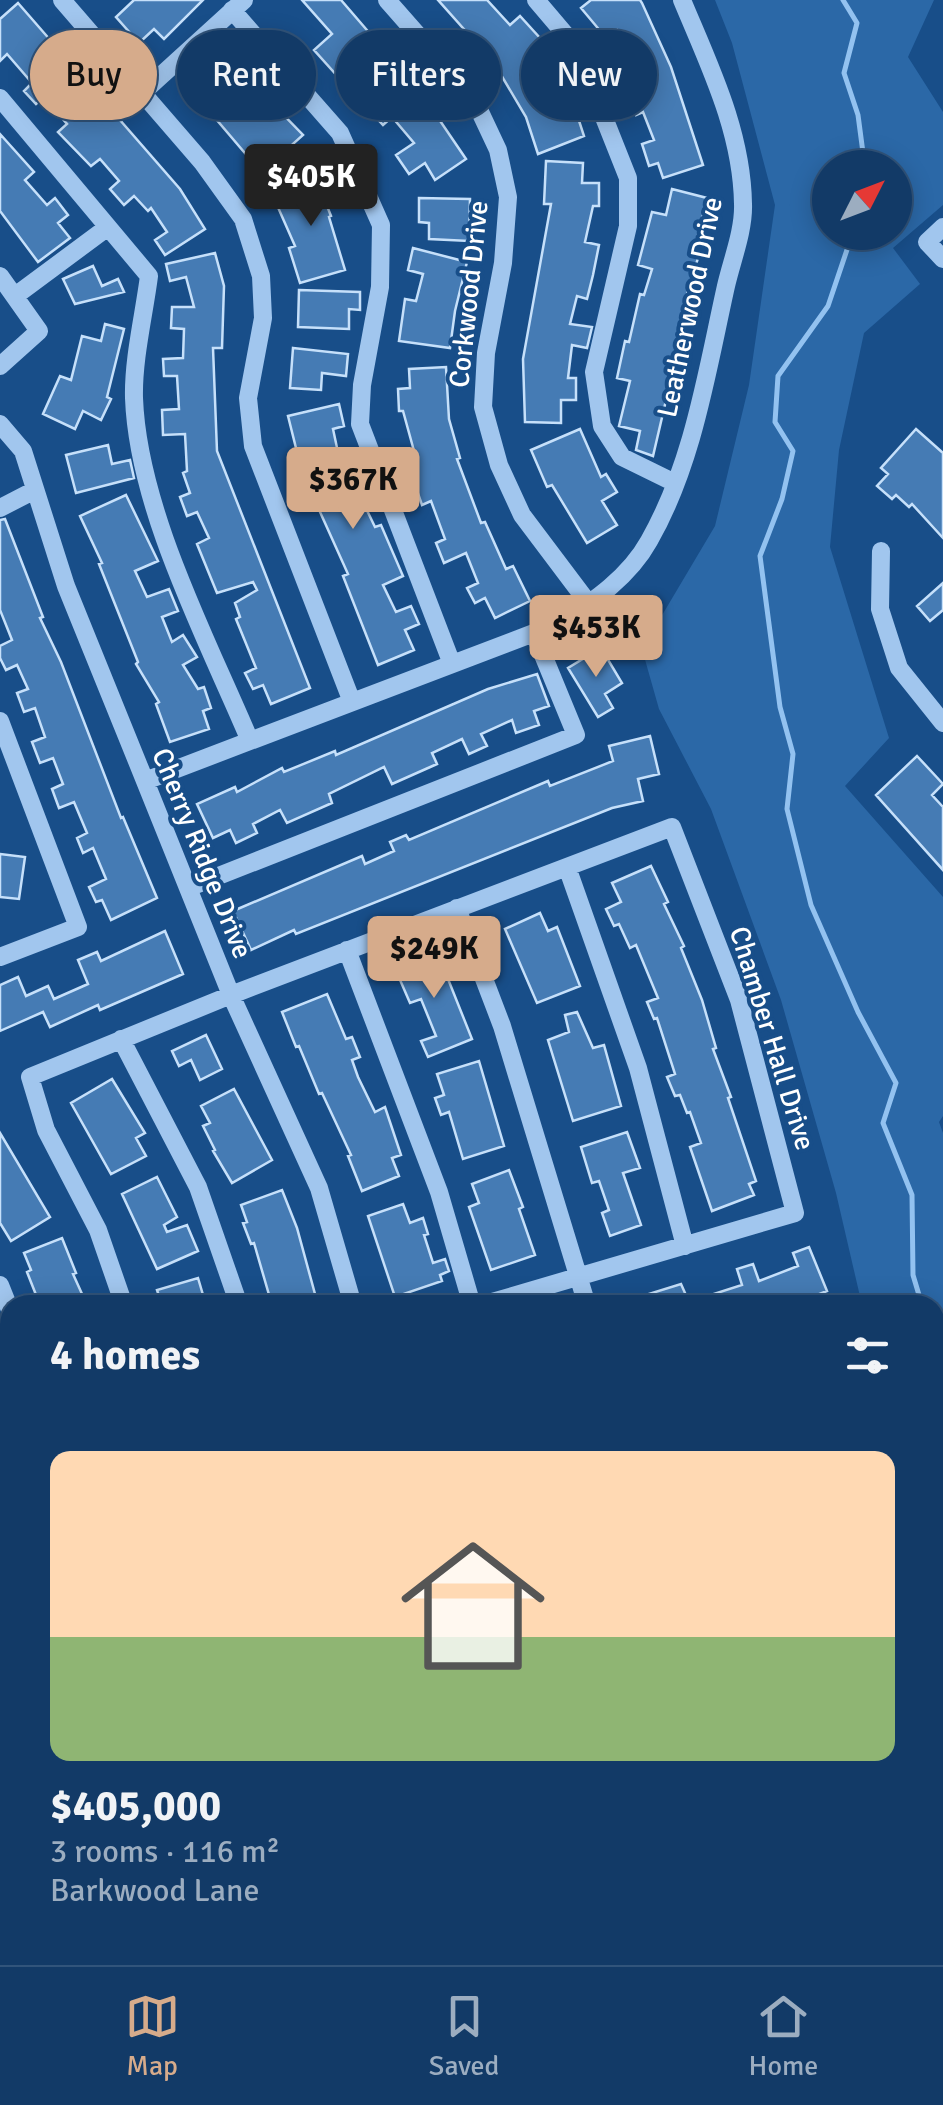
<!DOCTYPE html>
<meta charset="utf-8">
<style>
:root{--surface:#123a67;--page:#1b416d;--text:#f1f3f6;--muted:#9cadc0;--line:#31547b;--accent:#d6ab8b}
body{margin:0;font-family:Signika,sans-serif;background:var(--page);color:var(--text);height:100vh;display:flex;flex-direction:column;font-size:38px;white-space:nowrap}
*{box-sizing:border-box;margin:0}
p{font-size:32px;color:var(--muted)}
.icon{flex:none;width:55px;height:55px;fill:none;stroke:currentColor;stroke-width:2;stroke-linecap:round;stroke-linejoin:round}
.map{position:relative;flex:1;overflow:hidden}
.drawer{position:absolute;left:0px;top:1295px;width:945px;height:670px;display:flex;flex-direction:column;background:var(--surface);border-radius:30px 30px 0 0;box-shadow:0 5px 25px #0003,0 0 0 2px var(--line)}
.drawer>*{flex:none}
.top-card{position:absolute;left:30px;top:30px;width:885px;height:90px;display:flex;gap:20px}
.needle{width:65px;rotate:48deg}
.buttons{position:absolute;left:812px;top:150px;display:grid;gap:20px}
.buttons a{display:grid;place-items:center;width:100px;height:100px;border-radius:50%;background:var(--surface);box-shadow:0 5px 25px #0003,0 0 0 2px var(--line);font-size:50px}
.price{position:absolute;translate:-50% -85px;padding:0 22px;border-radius:10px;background:var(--accent);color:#111;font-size:32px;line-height:65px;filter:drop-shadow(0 2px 5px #0008)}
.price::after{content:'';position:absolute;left:50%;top:60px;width:30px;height:22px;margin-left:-15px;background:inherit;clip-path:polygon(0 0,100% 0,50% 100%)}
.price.selected{background:#222;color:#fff}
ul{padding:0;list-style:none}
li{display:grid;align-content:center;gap:20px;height:530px;padding:0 50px}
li+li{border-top:2px solid var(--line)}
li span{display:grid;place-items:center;height:310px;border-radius:20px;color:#555}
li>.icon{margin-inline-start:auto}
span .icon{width:180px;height:180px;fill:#fffc;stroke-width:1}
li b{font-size:42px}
h2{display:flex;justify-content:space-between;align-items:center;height:120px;padding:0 50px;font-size:42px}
.tag{padding:0 35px;border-radius:45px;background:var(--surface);box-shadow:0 5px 25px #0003,0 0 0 2px var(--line);font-size:35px;line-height:90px}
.tag.selected{background:var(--accent);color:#111}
.tabs{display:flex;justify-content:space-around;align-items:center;height:140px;border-top:2px solid var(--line);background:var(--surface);font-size:28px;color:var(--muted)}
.tabs a{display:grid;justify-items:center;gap:5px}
.tabs .selected{color:var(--accent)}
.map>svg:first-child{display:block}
.green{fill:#2b68a7;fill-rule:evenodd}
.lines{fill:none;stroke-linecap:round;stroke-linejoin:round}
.stream{stroke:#93c2f0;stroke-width:5}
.canal{stroke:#3f6692;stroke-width:18}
.building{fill:#457bb4;stroke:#c6e0fa;stroke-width:2.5}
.minor{stroke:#a1c6ee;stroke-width:18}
.labels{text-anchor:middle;stroke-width:8;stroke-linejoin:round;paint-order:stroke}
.street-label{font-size:28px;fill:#fff;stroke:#184e89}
</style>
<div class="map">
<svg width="943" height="1965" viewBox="0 0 943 1965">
<rect width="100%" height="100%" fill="#184e89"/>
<!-- green -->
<path class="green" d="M715 0H934L908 57 943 112V205L893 248 920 284 864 333 839 450 830 547 889 738 845 786 943 897V1116L939 1122 943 1133V1677L935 1639V1305H862L836 1193 781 1000 711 809 659 709 642 649 715 526 749 385 775 205 732 43ZM830 168H895V232H830Z"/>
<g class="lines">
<!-- stream -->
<path class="stream" d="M843 0 857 23 844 73 858 115 865 168
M853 232 828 306 778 376 775 422 793 451 782 499 760 556 780 707 793 754 787 809 811 905 858 1012 896 1083 883 1123 912 1195 913 1275 922 1305
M935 1472 943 1506"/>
<!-- canal -->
<path class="canal" d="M935 1921 943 1914
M886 1965 897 1955"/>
</g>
<!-- building -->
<path class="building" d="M134 0H203L164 39 154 29 139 43 116 17Z
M302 0H341L434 108 432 109 466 159 435 180 425 163 409 174 396 155 414 143 392 117 383 125 371 112 383 102 361 78 349 89 314 50 332 34Z
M438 0H487L510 25 520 16 540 38 566 81 584 136 538 154 526 117 494 63Z
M591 0H640L642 3 671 67 703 165 663 178 658 163 649 166 642 144 654 140 643 112 636 115 614 66 630 59 617 30 607 39 581 8Z
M18 3 180 189 205 229 165 255 155 240 167 232 151 208 148 211 134 196 124 205 110 189 119 181 100 159 91 166 58 132 67 124 44 97 36 104 24 91 32 83 7 54 0 61V19Z
M220 45 244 72 235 80 255 103 264 95 303 135 285 151 296 164 272 185 182 79Z
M0 134 34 172 25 180 47 205 55 198 68 215 58 223 70 238 38 262 0 211Z
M546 161 583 163 582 183H599V206H593L585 242 599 245 593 275 587 299 577 296 570 324 592 327 587 348 572 345 568 378H576V400H561V423L525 422 523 359 551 204H544Z
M329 173 337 190 323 196 331 216 329 217 345 270 300 283 289 248 295 246 273 196Z
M672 189 707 198 693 256 698 258 684 304 688 306 653 456 636 450 640 431 619 426 630 381 617 378 625 341 629 342 640 294 644 295 652 269 638 265 652 212 666 215Z
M419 198 470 199 469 241 429 239V223L419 222Z
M413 248 467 262 455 311 450 348 399 341 405 299 416 301 423 274 408 270Z
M215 253 224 286 222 348H213L217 451 310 688 271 704 263 685 253 689 245 673 256 668 236 619 240 617 235 603 257 590 253 582 217 593 197 544 209 538 197 512 187 516 180 497 190 493 183 473 187 471 185 434 163 435 162 410 179 409 177 376H164L163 359 183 358 184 329 171 328 172 307H194L186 277 170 281 166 264Z
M93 266 102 286 118 279 124 292 75 304 63 279Z
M299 290 360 292V310L349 309V329L298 327Z
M105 324 124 329 107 397 111 399 101 420 83 411 75 429 43 414 60 376 71 380 82 336 101 341Z
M293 348 348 354 346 376 322 373 321 390 290 388Z
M446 367 449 419 460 458 457 459 481 523 485 522 506 569 513 566 530 601 495 618 485 598 475 603 467 588 478 583 466 553 444 563 436 543 445 539 431 501 422 505 404 453 414 451 403 411H399L398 389 410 388 409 369Z
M339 404 344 426 333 429 340 462 344 460 353 480 366 474 372 491 360 496 375 527 381 525 403 576 383 585 396 612 411 606 419 624 405 630 414 650 378 665 343 576 348 574 302 472 288 416Z
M580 429 601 477 606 474 617 492 602 501 617 525 587 543 552 485 547 487 531 450Z
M916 429 943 453V538L912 504 909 507 896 495 892 499 877 486 888 474 881 468Z
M108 445 112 464 130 460 134 478 76 493 66 455Z
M126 495 158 561 135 571 147 597 169 589 178 611 162 617 172 642 183 635 197 657 183 665 198 689 204 687 211 708 203 711 209 729 170 742 156 704 159 702 136 664 138 662 99 564 102 563 80 516Z
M5 519 43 617 40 618 61 662 121 818 123 817 157 898 111 920 102 900 96 902 89 887 106 879 93 848 83 853 77 838 87 833 74 802 59 808 52 789 63 784 53 758 40 763 32 742 45 737 35 708 24 712 17 693 28 689 17 665 6 670 0 658V646L12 640 0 610V520Z
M943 583V610L930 621 917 606Z
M601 648 622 683 605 694 613 708 598 717 568 668Z
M537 674 549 706 534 711 539 725 516 733 512 720 481 734 487 746 469 754 462 739 432 753 437 764 392 784 384 767 329 794 332 803 287 823 280 810 253 824 257 833 236 843 230 830 213 838 197 804 235 787 237 792 282 768 284 772 335 751 336 755 488 689Z
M650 736 659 774 638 779 643 801 612 808 296 934 294 930 251 950 233 911 362 856 365 864 394 851 390 842 406 835 409 840 548 781 550 786 613 761 609 746Z
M917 756 943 784 932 795 943 807V870L876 795Z
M0 854 25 857 19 899 0 897Z
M651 866 668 902 664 904 684 946 681 948 702 1000 716 1048 713 1049 731 1097 728 1098 756 1181 749 1184 754 1195 712 1211 690 1147 701 1143 690 1112 687 1113 680 1095 675 1096 667 1077 675 1074 657 1018 654 1019 647 1002 658 998 636 945 630 948 619 924 614 926 606 909 621 902 612 883Z
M540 913 548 931 557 927 580 986 537 1003 505 929Z
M165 931 183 974 100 1010 98 1005 50 1027 43 1012 0 1031V985L18 977 26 996 48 986 54 999 88 984 78 960 97 952 101 961Z
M436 949 472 1039 428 1057 421 1041 436 1036 421 999 410 1003 394 966Z
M327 994 346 1039 352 1037 360 1057 352 1060 358 1077 375 1112 385 1107 401 1155 392 1158 399 1176 362 1191 348 1156 351 1155 322 1093 319 1094 299 1046 296 1047 282 1012Z
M577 1012 593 1048 604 1045 621 1106 573 1121 548 1040 569 1032 565 1015Z
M206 1035 222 1069 200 1080 191 1060 179 1066 172 1051Z
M479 1061 504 1146 463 1159 449 1112 441 1115 435 1098 444 1095 437 1074Z
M112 1079 145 1133 136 1138 146 1156 111 1174 71 1103Z
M234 1089 272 1160 232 1183 213 1151 215 1150 203 1126 210 1123 201 1106Z
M627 1132 640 1168 623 1173 641 1225 610 1236 602 1213 609 1210 599 1181 592 1183 581 1147Z
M0 1133 50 1217 11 1241 0 1223Z
M509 1170 523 1207 519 1209 535 1255 491 1270 469 1207 479 1203 472 1184Z
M157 1177 177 1217 164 1225 167 1232 187 1225 198 1251 157 1269 122 1194Z
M282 1190 297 1228 318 1305H272L254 1243 251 1244 243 1223 247 1222 241 1205Z
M403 1204 410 1223 423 1218 428 1234 424 1235 433 1263 445 1259 449 1271 440 1275 442 1281 395 1297 368 1216Z
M62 1238 76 1273 73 1274 87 1305H40L27 1272 31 1270 24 1253Z
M809 1247 827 1291 792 1305H627L626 1301 681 1284 689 1302 742 1285 737 1269 753 1264 759 1281 798 1266 793 1253Z
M198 1278 206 1305H162L157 1290Z"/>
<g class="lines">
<!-- minor -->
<path class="minor" d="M62 0 202 162 243 219 261 276 263 318 248 398 253 446 352 702
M387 0 474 99 498 150 508 197 503 263 486 353 483 407 499 465 522 515 589 604
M536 0 576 47 628 178V226L594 372 602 426 622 457 675 483
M232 10 340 133 381 225 380 287 362 385 360 424 452 664
M142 93 244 0
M0 98 149 276C144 315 133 359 134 398 138 509 207 639 250 741
M943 227 927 242 943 259
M0 276 39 331 0 366
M15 296 108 227
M0 424 23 451 66 586 145 781 231 995 319 1188 353 1305
M0 508 35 490
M881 551 880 609 899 668 943 723
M0 721 78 927 0 957
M145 781 560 623C594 601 629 577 649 541 693 464 707 371 726 286 732 260 744 230 743 204 742 131 709 65 682 0
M567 867 638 1068 685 1246
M188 888 576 735 534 633
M457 908 502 1026 587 1305
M347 950 439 1192 472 1305
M121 1039 198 1187 239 1305
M0 1285 10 1310
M124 1305 98 1230 46 1130 30 1077 231 995 672 827 739 1000 795 1213 482 1305
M0 1379 10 1376
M0 1515 10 1510
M0 1656 10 1649
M0 1682 10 1693
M0 1769 10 1763
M105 1955 109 1965
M216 1955 220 1965
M331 1955 336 1965
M454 1955 461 1965
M587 1955 597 1965
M638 1965 649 1955"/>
</g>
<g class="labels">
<!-- street labels -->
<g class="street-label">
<text transform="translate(468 294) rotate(-84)" y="10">Corkwood Drive</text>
<text transform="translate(689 307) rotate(-78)" y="10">Leatherwood Drive</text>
<text transform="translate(203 853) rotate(68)" y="10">Cherry Ridge Drive</text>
<text transform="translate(773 1038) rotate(73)" y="10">Chamber Hall Drive</text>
</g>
</g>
</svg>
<div class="buttons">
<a><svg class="needle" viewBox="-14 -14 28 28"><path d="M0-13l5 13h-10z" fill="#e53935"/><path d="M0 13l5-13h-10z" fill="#9cadc0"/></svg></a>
</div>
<b class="price selected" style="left:311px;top:229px">$405K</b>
<b class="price" style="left:353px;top:532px">$367K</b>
<b class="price" style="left:596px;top:680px">$453K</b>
<b class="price" style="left:434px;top:1001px">$249K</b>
<div class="top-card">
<a class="tag selected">Buy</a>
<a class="tag">Rent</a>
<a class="tag">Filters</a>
<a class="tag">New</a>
</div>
<section class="drawer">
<h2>4 homes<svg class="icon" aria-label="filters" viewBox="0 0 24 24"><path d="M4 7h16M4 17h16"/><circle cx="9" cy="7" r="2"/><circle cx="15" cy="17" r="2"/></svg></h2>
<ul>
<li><span style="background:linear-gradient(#ffd9b3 60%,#8fb573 0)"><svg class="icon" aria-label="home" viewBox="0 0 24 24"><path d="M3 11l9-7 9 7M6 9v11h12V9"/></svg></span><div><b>$405,000</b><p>3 rooms · 116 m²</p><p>Barkwood Lane</p></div></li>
</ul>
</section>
</div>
<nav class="tabs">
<a class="selected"><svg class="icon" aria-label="map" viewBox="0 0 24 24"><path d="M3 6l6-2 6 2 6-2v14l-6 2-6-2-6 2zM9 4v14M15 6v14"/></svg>Map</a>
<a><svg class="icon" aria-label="saved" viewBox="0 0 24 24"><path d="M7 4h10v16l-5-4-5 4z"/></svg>Saved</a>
<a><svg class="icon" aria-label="home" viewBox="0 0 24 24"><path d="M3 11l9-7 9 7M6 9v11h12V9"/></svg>Home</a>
</nav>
